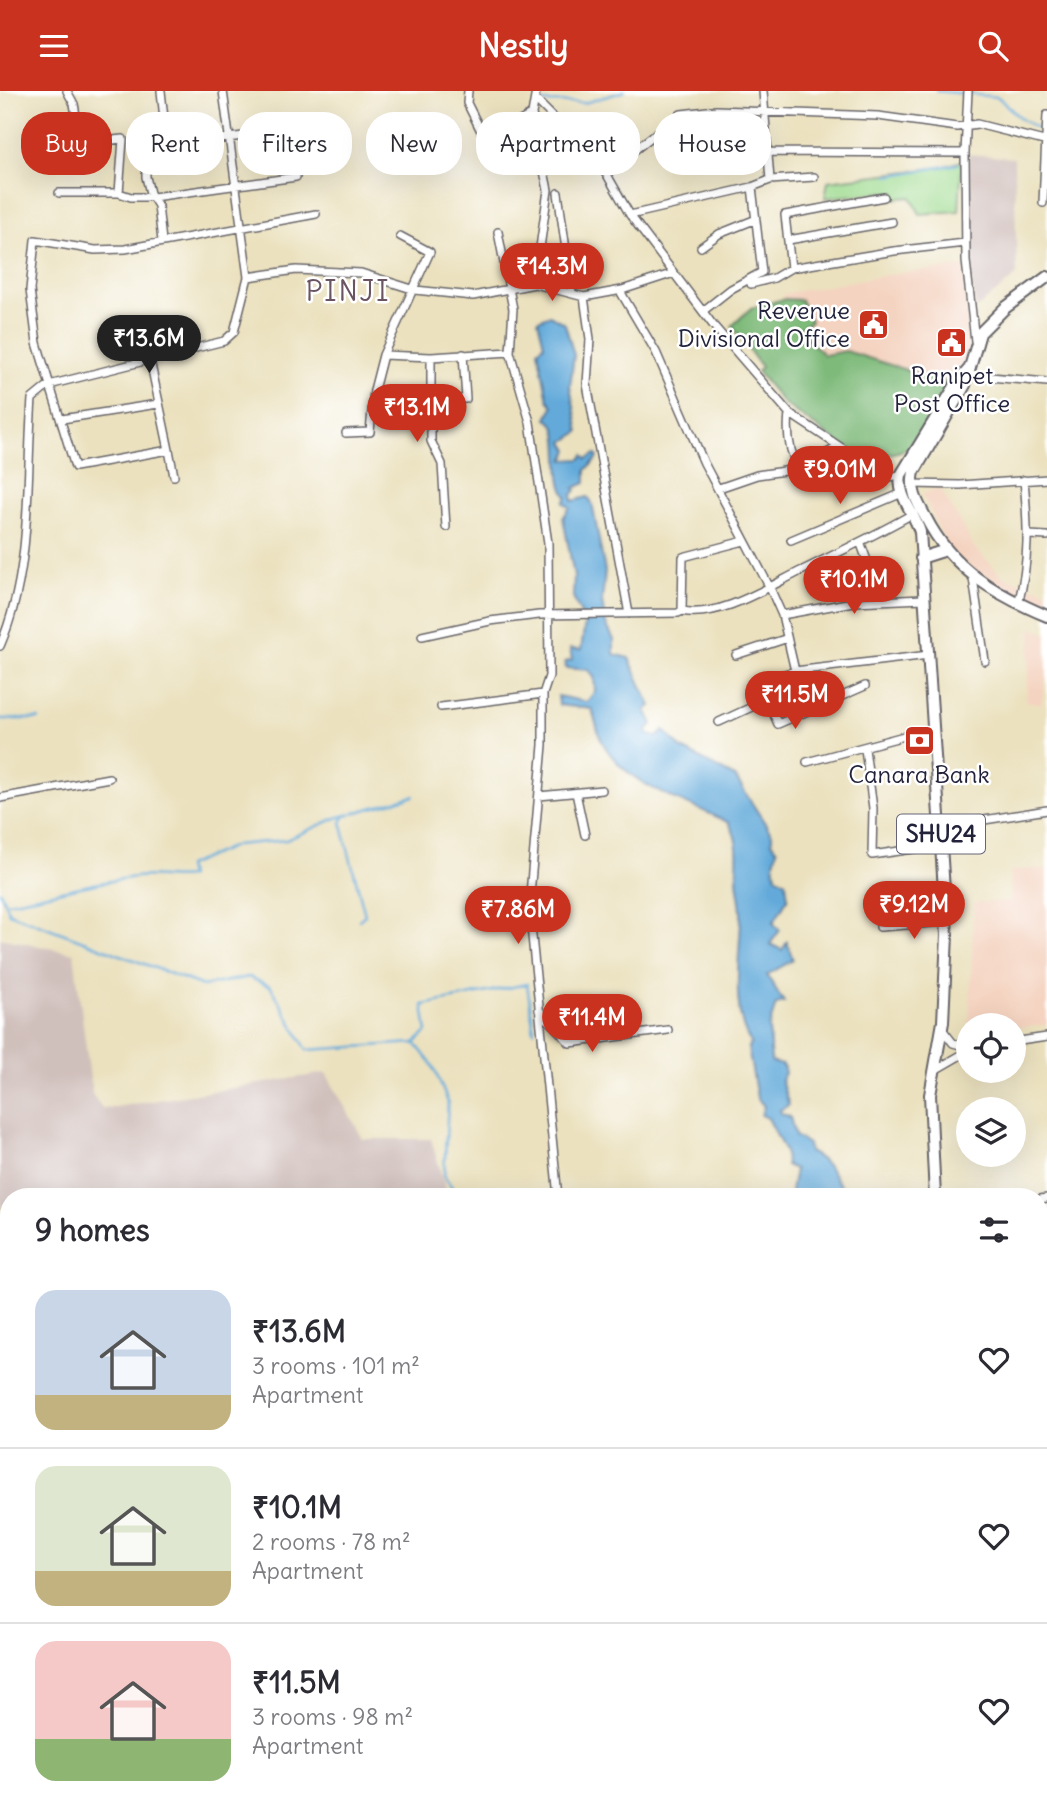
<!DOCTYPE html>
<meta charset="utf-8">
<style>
:root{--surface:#fff;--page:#f7f7f7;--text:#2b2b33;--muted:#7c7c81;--line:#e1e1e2;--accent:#c8321e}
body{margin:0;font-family:Delius,sans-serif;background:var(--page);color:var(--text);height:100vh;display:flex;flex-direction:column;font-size:26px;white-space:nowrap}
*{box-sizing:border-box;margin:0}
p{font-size:23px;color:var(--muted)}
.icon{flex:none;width:38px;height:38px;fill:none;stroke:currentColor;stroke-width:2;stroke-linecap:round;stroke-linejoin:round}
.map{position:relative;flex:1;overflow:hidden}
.details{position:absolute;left:0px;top:1097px;width:1048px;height:625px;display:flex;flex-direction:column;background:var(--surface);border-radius:28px 28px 0 0;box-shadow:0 7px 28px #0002}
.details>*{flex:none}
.hud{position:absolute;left:21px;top:21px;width:1006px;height:63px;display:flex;gap:14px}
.controls{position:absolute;left:956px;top:922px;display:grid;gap:14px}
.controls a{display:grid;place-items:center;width:70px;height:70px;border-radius:50%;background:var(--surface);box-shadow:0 7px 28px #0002;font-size:35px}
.price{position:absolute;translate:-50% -60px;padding:0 16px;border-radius:24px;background:var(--accent);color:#fff;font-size:23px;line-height:46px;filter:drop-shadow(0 2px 4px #0008)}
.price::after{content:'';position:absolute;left:50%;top:42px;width:21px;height:16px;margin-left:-10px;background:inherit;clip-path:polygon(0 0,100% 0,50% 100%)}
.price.selected{background:#222;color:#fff}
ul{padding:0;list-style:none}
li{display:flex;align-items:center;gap:21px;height:175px;padding:0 35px}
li+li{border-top:2px solid var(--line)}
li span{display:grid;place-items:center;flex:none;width:196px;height:140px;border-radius:21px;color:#555}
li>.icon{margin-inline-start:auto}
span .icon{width:84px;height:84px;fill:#fffc;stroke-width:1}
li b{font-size:30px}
h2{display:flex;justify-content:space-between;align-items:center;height:84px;padding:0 35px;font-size:30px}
.chip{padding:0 24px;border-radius:28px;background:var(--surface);box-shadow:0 7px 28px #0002;font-size:24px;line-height:63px}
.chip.selected{background:var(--accent);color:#fff}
header{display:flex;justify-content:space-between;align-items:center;height:91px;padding:0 35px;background:var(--accent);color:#fff;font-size:32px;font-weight:700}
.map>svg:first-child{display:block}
.built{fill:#f4d3c0}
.industrial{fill:#d0c0bc}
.green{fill:#9eda8e;stroke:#607e64;stroke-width:2}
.forest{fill:#7eba79;stroke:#506e5a;stroke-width:2}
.water{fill:#63aada;stroke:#42668a;stroke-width:2}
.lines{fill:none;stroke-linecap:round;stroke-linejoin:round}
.stream{stroke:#63aada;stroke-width:2.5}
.street-casing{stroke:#686569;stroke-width:10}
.primary-casing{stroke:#686569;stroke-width:14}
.highway-casing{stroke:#686569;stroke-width:16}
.street{stroke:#fff;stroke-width:7}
.primary{stroke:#fff;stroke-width:10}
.highway{stroke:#fff;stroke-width:12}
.labels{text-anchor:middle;stroke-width:5;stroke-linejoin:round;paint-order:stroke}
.shield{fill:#fff;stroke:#646476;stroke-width:2}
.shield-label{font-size:23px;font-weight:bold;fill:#22223b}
.poi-label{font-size:24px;fill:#22223b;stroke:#fff}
.quarter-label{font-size:28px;letter-spacing:2px;fill:#6a5462;stroke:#fff}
</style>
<header><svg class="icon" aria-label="menu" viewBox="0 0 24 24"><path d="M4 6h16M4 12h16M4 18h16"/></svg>Nestly<svg class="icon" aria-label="search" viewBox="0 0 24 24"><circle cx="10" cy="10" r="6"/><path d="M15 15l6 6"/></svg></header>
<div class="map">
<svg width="1047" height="1721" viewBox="0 0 1047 1721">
<rect width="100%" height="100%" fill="#fff"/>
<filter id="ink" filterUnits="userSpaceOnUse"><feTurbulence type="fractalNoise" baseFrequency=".0143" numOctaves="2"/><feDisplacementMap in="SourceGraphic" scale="14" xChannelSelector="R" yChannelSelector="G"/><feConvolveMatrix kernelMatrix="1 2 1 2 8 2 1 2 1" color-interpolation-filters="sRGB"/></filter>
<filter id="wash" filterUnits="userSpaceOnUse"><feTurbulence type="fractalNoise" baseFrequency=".00686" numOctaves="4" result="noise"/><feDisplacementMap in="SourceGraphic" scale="28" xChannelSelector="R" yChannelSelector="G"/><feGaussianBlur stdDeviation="1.57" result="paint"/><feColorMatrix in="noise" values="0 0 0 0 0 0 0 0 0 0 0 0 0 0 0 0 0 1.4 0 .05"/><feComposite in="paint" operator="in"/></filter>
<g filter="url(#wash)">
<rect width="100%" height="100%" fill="#ebe1be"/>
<!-- built -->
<path class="built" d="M964 176 970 264 912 357 872 368 868 373 757 280 761 276 732 235 751 217 783 208V203L898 182Z
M940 397 975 457 1002 485 1047 500V520L985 490 949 459 922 403Z
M1032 537 1047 543V584L1041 613 1026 610Z
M1047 777V934L1013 937V934H969L974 812 1011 810 1010 780Z
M1040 1340 1047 1341V1433L1040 1432Z"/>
<!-- industrial -->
<path class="industrial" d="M968 63 1014 67 1017 184 976 218 968 169Z
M0 847 74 862 92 1003 103 1018 326 982 363 1048H431L448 1106H9V1135L0 1110Z
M0 1248 9 1249V1380L0 1389Z
M463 1713H620L623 1721H456Z"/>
<!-- green -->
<path class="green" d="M962 70 959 120 920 123 911 106 890 108 888 101 825 107 828 90 942 76Z"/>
<!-- forest -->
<path class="forest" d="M784 208 801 209 811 230 799 238 824 264 846 260 951 293 912 357 872 368 868 373 783 312 757 280 761 276 732 235 751 217Z"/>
<!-- water -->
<path class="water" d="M550 224 565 233 574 264 570 296 579 341 564 351 569 359 564 369 581 368 584 364 587 368 596 363 598 367 586 379V392L574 397 576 399 572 404 573 410 588 406 592 412 605 480 602 511 606 533 614 549V563L629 567 651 615 646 619 653 633 647 639 648 644 658 646 664 639 682 658 735 686 772 743V752L777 759 774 772 776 785 786 791 788 807 773 832 780 839 770 853 782 859 787 851 793 869 767 884 784 911 776 913 769 936 771 971 783 974 785 982 781 989 789 1014 780 1019 781 1022 790 1026 795 1045 808 1053 809 1061C836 1075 830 1086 851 1106H790L795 1078 786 1074 785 1061 768 1027 761 1024 764 1015 757 1007 748 957 751 952C729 920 741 859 741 823 741 810 737 798 737 785 737 765 740 751 729 732 686 709 627 698 602 650 597 640 595 628 592 618L559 614 558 605 587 611 595 600 594 586 588 579 566 577 565 571 572 569 570 558 581 559 585 531 573 506 574 485 563 427 570 416 564 412 567 406C551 385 568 337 547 328L553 315 548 309 538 259 544 254 538 229Z"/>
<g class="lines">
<!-- stream -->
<path class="stream" d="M539 0 541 11 584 12 625 0
M936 0 998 6 1021 28 1041 39
M888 85 958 73
M0 628H39
M345 725 341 731 365 824 359 829
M0 800 9 822 203 895 249 886 271 896 307 959 415 952 433 975 448 1011 444 1084 458 1106
M8 811C51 803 93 792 136 786 155 783 171 789 189 786L187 775 236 754 286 749 336 727 414 705
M415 952 427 941 423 914 527 893 534 940
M0 1405 9 1393
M932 1713 937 1721"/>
</g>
</g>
<g filter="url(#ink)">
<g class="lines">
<defs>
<path id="street" d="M67 0 74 13 81 52 123 48 119 102
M161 0 167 55
M468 0 467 12 486 50 532 23
M763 0 770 89
M968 0 965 62 966 170 975 250
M536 9 602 75 630 124 713 234 789 322 881 383 888 386 901 384
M665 35 685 60
M766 61 965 62
M605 82 681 23 716 19 878 25 957 36 977 33 1044 50
M59 102H119L131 106H153L296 86
M558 102 572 201
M1043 112 1047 24
M630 124 752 96 770 89 814 86
M498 141 513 218 510 261 530 331 548 452 549 585 543 603V654L529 815 558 1106
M788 149 892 131
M162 150 158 115 150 102 146 86V61L167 55 273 41
M701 156 719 143 754 129
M791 177 785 124 884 106
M248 186 296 179 361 182 415 199 473 205 535 193 584 206 622 199 674 182
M535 193 548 99 532 23 536 0
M751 193 774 187 791 177 894 160 965 152
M620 200 656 261 704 372 770 497 782 524 795 580
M584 206 590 248 587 293 629 523
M703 220 731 198 762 181 752 96
M383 264 431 266 510 261
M431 266V350L442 373 446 436
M150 269 169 359 75 376 37 252 30 199 35 149 95 159 125 158 316 123
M968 284 1047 291
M431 308H466L463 263
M789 322C786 349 791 370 808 391L869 375
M62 328 158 313
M346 342 370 341 374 299 383 264 430 161 400 145
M169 359 174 385
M912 393 960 394 1047 388
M719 397 757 384 798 378 838 356
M1029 444 1047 445
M791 449 900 403
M861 453 881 508
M973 487 985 570
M1018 513C1030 470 1028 433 1024 389
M682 520C720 528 771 494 803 479 841 460 878 443 914 422
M782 524 853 511 924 508
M422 545 490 530 539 524 678 522 682 520 683 466 744 450
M0 555C33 479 26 389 32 308L49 294 224 250 234 241 248 186 223 0
M736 564 785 548
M865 595 778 633 759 590 795 580 929 564
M441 616 543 603
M719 631 767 609
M865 658 873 717 872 764 941 754
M807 671 934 637
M576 702 585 744
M539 705 602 699
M0 707 109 687
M940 736 1047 719
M880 836 946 831
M539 919 570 952 668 939
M942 938 953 952 968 956
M1013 951 1047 946
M935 979 968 960
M1040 1108 1047 1107
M1040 1164 1047 1163
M1040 1223 1047 1221
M1040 1271 1047 1270
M1040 1433 1047 1451
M1040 1473 1047 1471
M0 1567H9
M1040 1606 1047 1603
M1040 1635 1047 1632
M0 1647H9
M1040 1703 1047 1701
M75 1713V1721
M136 1713V1721
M357 1713 360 1721
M507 1713 511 1721
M653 1713 654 1721
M691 1713 693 1721
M30 1721V1713
M272 1721 273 1713
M726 1721 754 1715 755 1721
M988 1721 1005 1713"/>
<path id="primary" d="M1047 186 1005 217 980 242 965 294 914 381C910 399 917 411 926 427 952 478 995 503 1047 525
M921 467 946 459
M935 1106 930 1004 943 931 947 844 920 441C914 421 897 405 901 384L957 292 969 278
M424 1721 431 1713
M434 1721 441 1713"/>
<path id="highway" d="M0 1218 9 1219
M1040 1371 1047 1372"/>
</defs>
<!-- street casing -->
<use href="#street" class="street-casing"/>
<!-- primary casing -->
<use href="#primary" class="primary-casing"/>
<!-- highway casing -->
<use href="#highway" class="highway-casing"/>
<!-- street -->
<use href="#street" class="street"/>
<!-- primary -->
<use href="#primary" class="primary"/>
<!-- highway -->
<use href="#highway" class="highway"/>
</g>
</g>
<!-- icons -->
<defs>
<symbol id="civic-square" viewBox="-11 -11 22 22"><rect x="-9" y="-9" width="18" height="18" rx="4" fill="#c8321e" stroke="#fff"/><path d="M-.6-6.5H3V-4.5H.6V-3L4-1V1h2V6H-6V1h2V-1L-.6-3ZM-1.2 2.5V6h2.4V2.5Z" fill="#fff"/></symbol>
<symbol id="bank-square" viewBox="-11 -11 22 22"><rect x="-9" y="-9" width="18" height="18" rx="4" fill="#c8321e" stroke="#fff"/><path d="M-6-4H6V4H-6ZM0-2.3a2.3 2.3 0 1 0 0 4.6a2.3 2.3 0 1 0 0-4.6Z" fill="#fff"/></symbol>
</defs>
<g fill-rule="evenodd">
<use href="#civic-square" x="856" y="216" width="35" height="35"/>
<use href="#civic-square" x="934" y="234" width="35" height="35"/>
<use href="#bank-square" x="902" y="632" width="35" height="35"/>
</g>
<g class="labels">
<!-- shield labels -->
<rect class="shield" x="897" y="723.5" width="88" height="39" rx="5"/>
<g class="shield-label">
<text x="941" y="751">SHU24</text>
</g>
<!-- poi labels -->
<g class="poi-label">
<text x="850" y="228" text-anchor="end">Revenue<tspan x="850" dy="28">Divisional Office</tspan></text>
<text x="952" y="293">Ranipet<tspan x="952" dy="28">Post Office</tspan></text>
<text x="919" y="692">Canara Bank</text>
</g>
<!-- quarter labels -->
<g class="quarter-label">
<text x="348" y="210">PINJI</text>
</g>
</g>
</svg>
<div class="controls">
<a><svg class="icon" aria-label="locate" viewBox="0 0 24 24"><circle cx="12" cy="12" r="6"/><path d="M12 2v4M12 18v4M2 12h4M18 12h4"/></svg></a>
<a><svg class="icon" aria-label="layers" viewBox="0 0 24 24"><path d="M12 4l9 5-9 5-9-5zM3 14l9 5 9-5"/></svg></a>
</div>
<b class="price" style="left:552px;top:212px">₹14.3M</b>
<b class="price selected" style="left:149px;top:284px">₹13.6M</b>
<b class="price" style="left:417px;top:353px">₹13.1M</b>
<b class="price" style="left:840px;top:415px">₹9.01M</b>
<b class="price" style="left:854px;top:525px">₹10.1M</b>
<b class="price" style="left:795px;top:640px">₹11.5M</b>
<b class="price" style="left:914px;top:850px">₹9.12M</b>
<b class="price" style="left:518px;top:855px">₹7.86M</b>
<b class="price" style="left:592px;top:963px">₹11.4M</b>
<div class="hud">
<a class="chip selected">Buy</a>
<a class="chip">Rent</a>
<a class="chip">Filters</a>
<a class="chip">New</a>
<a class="chip">Apartment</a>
<a class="chip">House</a>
</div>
<section class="details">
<h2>9 homes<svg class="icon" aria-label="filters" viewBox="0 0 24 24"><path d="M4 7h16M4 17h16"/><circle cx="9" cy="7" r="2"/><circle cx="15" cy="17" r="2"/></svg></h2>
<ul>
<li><span style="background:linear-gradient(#c9d6e8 75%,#c2b280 0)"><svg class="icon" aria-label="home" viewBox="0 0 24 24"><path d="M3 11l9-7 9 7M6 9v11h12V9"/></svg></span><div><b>₹13.6M</b><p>3 rooms · 101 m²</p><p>Apartment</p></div><svg class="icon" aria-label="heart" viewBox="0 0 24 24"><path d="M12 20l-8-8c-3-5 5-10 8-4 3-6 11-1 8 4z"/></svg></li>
<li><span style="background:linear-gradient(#dfe7d0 75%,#c2b280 0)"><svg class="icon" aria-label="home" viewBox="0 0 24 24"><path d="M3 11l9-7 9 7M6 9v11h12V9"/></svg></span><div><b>₹10.1M</b><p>2 rooms · 78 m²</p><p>Apartment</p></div><svg class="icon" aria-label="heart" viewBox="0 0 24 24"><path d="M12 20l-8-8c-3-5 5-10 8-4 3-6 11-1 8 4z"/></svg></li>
<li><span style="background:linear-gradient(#f6c9c9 70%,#8fb573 0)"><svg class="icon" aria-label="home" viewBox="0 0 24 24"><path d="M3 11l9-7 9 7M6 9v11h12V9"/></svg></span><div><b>₹11.5M</b><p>3 rooms · 98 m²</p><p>Apartment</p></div><svg class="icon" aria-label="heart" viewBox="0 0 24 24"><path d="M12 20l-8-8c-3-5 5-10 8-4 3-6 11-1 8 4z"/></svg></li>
</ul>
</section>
</div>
